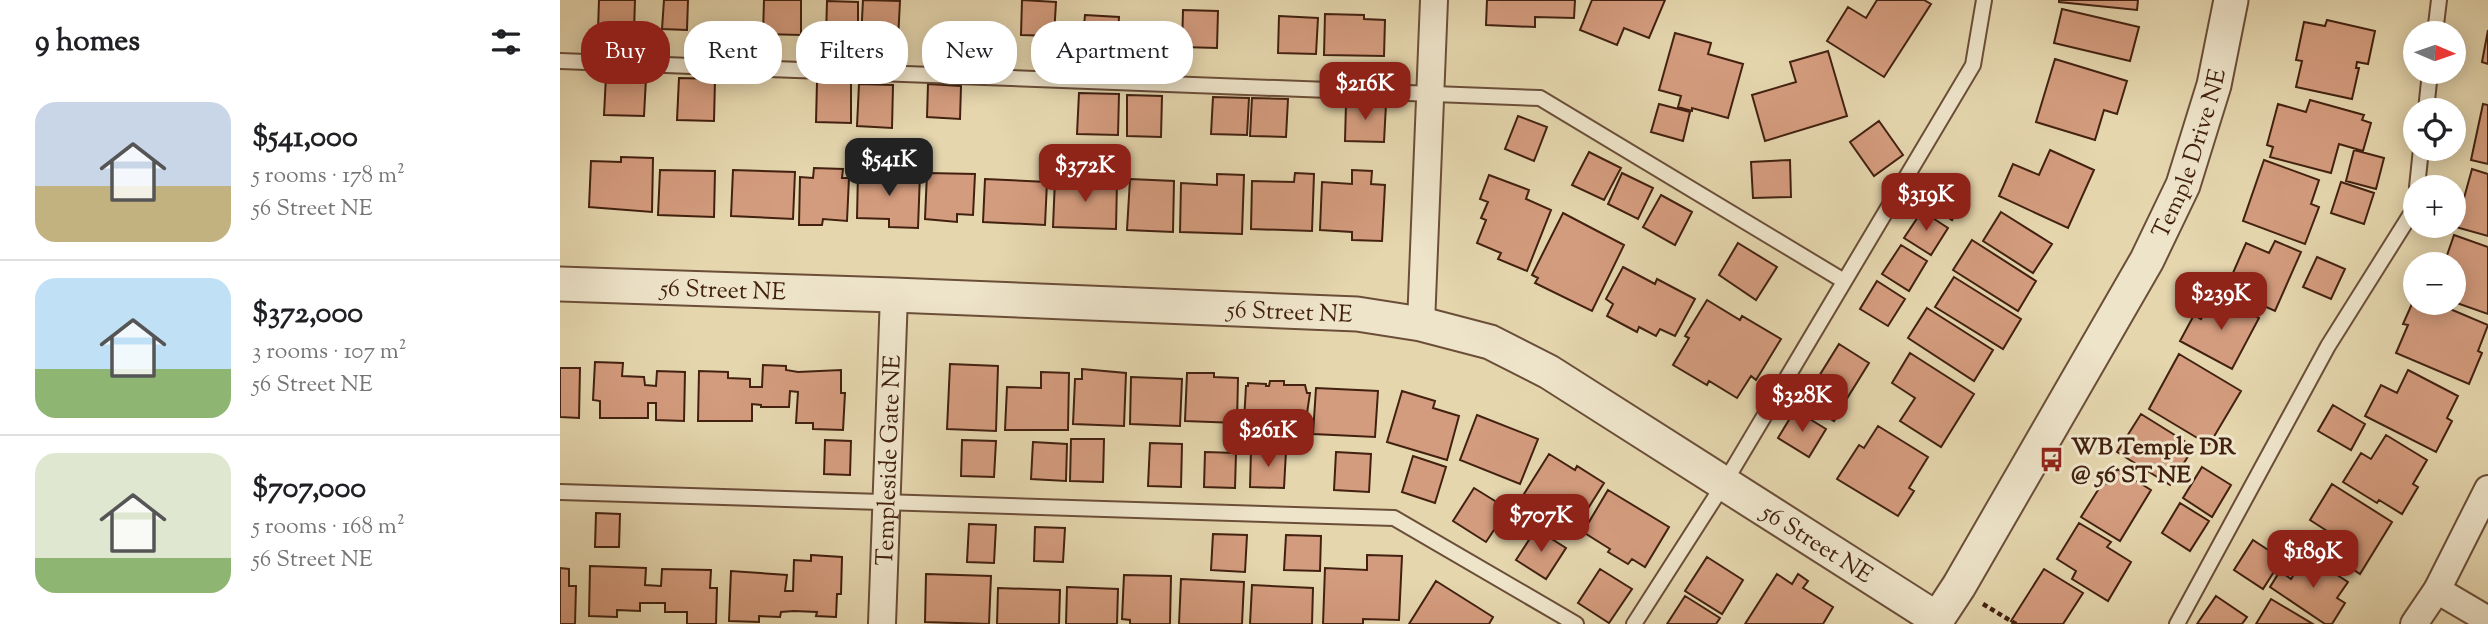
<!DOCTYPE html>
<meta charset="utf-8">
<style>
:root{--surface:#fff;--page:#f6f6f6;--text:#202124;--muted:#757577;--line:#e0e0e0;--accent:#8f2418}
body{margin:0;font-family:"Sorts Mill Goudy",serif;background:var(--page);color:var(--text);height:100vh;display:flex;flex-direction:column;font-size:26px;white-space:nowrap}
*{box-sizing:border-box;margin:0}
p{font-size:23px;color:var(--muted)}
.icon{flex:none;width:38px;height:38px;fill:none;stroke:currentColor;stroke-width:2;stroke-linecap:round;stroke-linejoin:round}
.map{position:relative;flex:1;overflow:hidden}
.drawer{display:flex;flex-direction:column;background:var(--surface);width:560px}
.drawer>*{flex:none}
.top-card{position:absolute;left:21px;top:21px;width:665px;height:63px;display:flex;gap:14px}
.needle{width:46px;rotate:92deg}
.controls{position:absolute;left:1843px;top:21px;display:grid;gap:14px}
.controls a{display:grid;place-items:center;width:63px;height:63px;border-radius:50%;background:var(--surface);box-shadow:0 4px 18px #0003;font-size:35px}
.price{position:absolute;translate:-50% -60px;padding:0 16px;border-radius:14px;background:var(--accent);color:#fff;font-size:23px;line-height:46px;filter:drop-shadow(0 2px 4px #0008)}
.price::after{content:'';position:absolute;left:50%;top:42px;width:21px;height:16px;margin-left:-10px;background:inherit;clip-path:polygon(0 0,100% 0,50% 100%)}
.price.on{background:#222;color:#fff}
ul{padding:0;list-style:none}
li{display:flex;align-items:center;gap:21px;height:175px;padding:0 35px}
li+li{border-top:2px solid var(--line)}
li span{display:grid;place-items:center;flex:none;width:196px;height:140px;border-radius:21px;color:#555}
li>.icon{margin-inline-start:auto}
span .icon{width:84px;height:84px;fill:#fffc;stroke-width:1}
li b{font-size:30px}
h2{display:flex;justify-content:space-between;align-items:center;height:84px;padding:0 35px;font-size:30px}
.chip{padding:0 24px;border-radius:28px;background:var(--surface);box-shadow:0 4px 18px #0003;font-size:24px;line-height:63px}
.chip.on{background:var(--accent);color:#fff}
main{display:flex;flex:1;min-height:0}
.map>svg:first-child{display:block}
.building{fill:#d49c7e;stroke:#422110;stroke-width:2}
.lines{fill:none;stroke-linecap:round;stroke-linejoin:round}
.service-casing{stroke:#6b4e38;stroke-width:18}
.minor-casing{stroke:#6b4e38;stroke-width:30}
.tertiary-casing{stroke:#6b4e38;stroke-width:37}
.path{stroke:#422110;stroke-width:4.5;stroke-dasharray:5 3.5;stroke-linecap:butt}
.service{stroke:#eee4ca;stroke-width:14}
.minor{stroke:#eee4ca;stroke-width:26}
.tertiary{stroke:#eee4ca;stroke-width:33}
.labels{text-anchor:middle;stroke-width:6;stroke-linejoin:round;paint-order:stroke}
.street-label{font-size:24px;fill:#422110;stroke:#eee4ca}
.poi-label{font-size:24px;font-weight:bold;fill:#422110;stroke:#eee4ca;text-anchor:start}
</style>
<main>
<section class="drawer">
<h2>9 homes<svg class="icon" aria-label="filters" viewBox="0 0 24 24"><path d="M4 7h16M4 17h16"/><circle cx="9" cy="7" r="2"/><circle cx="15" cy="17" r="2"/></svg></h2>
<ul>
<li><span style="background:linear-gradient(#c9d6e8 60%,#c2b280 0)"><svg class="icon" aria-label="home" viewBox="0 0 24 24"><path d="M3 11l9-7 9 7M6 9v11h12V9"/></svg></span><div><b>$541,000</b><p>5 rooms · 178 m²</p><p>56 Street NE</p></div></li>
<li><span style="background:linear-gradient(#bfe0f5 65%,#8fb573 0)"><svg class="icon" aria-label="home" viewBox="0 0 24 24"><path d="M3 11l9-7 9 7M6 9v11h12V9"/></svg></span><div><b>$372,000</b><p>3 rooms · 107 m²</p><p>56 Street NE</p></div></li>
<li><span style="background:linear-gradient(#dfe7d0 75%,#8fb573 0)"><svg class="icon" aria-label="home" viewBox="0 0 24 24"><path d="M3 11l9-7 9 7M6 9v11h12V9"/></svg></span><div><b>$707,000</b><p>5 rooms · 168 m²</p><p>56 Street NE</p></div></li>
</ul>
</section>
<div class="map">
<svg width="1928" height="624" viewBox="0 0 1928 624">
<rect width="100%" height="100%" fill="#e5d6ae"/>
<filter id="stains"><feTurbulence type="fractalNoise" baseFrequency=".00286" numOctaves="4"/><feColorMatrix values="0 0 0 0 .2 0 0 0 0 .09 0 0 0 0 .02 0 0 0 .5 -.17"/></filter>
<radialGradient id="worn" r=".72"><stop offset=".6" stop-color="#630" stop-opacity="0"/><stop offset="1" stop-color="#630" stop-opacity=".3"/></radialGradient>
<!-- building -->
<path class="building" d="M39 0H75L74 31 38 30Z
M104 0H128L127 30 102 29Z
M204 0H241V35L203 34Z
M303 0 340 1 338 40 301 39Z
M462 0 496 2 494 36 461 35Z
M927 0H1015L1014 18 975 17V27L926 25Z
M1032 0H1105L1089 38 1064 28 1057 45 1020 30Z
M1317 0H1364L1371 4 1324 77 1267 41 1288 7 1306 18Z
M1499 0H1578L1577 10 1499 2Z
M267 1 298 2V38L266 37Z
M1502 9 1579 27 1570 61 1494 43Z
M623 10 658 11 657 48 622 47Z
M765 14 804 15V19L825 20 824 56 764 55Z
M525 15 559 17 557 50 522 48Z
M719 16 758 18 756 54 718 53Z
M1767 20 1815 31 1808 64 1797 62 1796 68H1799L1792 99 1736 87 1742 61 1736 60 1744 22 1765 26Z
M1928 30V64L1922 62Z
M1115 33 1151 43 1148 54 1183 64 1168 118 1132 108V111L1118 107 1121 96 1099 90Z
M1268 51 1287 116 1205 141 1192 95 1236 82 1230 62Z
M1495 59 1567 81 1557 114 1544 110 1535 140 1476 122Z
M46 76 86 78 84 116 44 115Z
M119 78 155 79 154 121 117 120Z
M257 82 291 83V123L256 122Z
M299 84 333 85 332 128 297 126Z
M368 84 401 86 400 119 367 117Z
M519 93 559 94 558 135 517 134Z
M567 95 602 96 601 137 567 136Z
M653 97 689 98 687 135 651 134Z
M692 98 728 99 726 137 690 136Z
M1750 100 1804 115 1802 120 1811 123 1803 151 1779 144 1771 173 1710 157 1713 147 1707 145 1718 104 1746 112Z
M786 103 826 104 824 142 785 141Z
M1099 104 1130 112 1123 141 1091 132Z
M1923 104 1928 105V164L1911 160Z
M958 116 987 127 974 161 945 149Z
M1319 121 1343 155 1314 176 1290 142Z
M1490 150 1534 170 1508 228 1439 196 1453 164 1479 175Z
M1794 150 1824 158 1816 189 1786 181Z
M1029 152 1061 168 1044 200 1012 185Z
M61 157 93 158 92 212 29 207 31 161 61 162Z
M1230 160 1231 197 1193 198 1191 162Z
M1704 160 1759 180 1751 204 1759 207 1745 244 1683 221Z
M254 168 283 169 282 178H289L287 221 263 219 262 225H239L240 177 253 178Z
M1912 169 1928 174V236L1896 227Z
M100 170 155 171 154 217 98 215Z
M173 170 235 172 233 219 171 216Z
M792 170 812 171 811 184 825 185 822 241 792 240V232L760 230 762 182 792 184Z
M298 172 360 174 358 228 329 227V219L297 218Z
M367 173 415 174 413 215 397 214V222L365 219Z
M735 173 754 174 752 231 691 229 692 181 734 182Z
M1062 173 1093 188 1078 219 1048 204Z
M657 174 684 175 682 234 620 232 621 183 657 185Z
M929 175 969 190 966 199 991 210 967 271 938 259 941 253 917 243 926 220 921 218 928 202 920 199Z
M1381 178 1409 194 1392 220 1366 203Z
M425 179 487 182 485 225 423 222Z
M495 179 557 181 556 229 493 227Z
M570 179 614 181 613 232 567 230Z
M1781 182 1814 193 1804 224 1771 213Z
M1101 195 1132 212 1115 245 1083 227Z
M1362 211 1388 228 1371 255 1344 238Z
M1441 212 1492 244 1473 273 1423 241Z
M1003 213 1064 245 1032 311 975 283 978 278 972 275Z
M1894 235 1928 247V314L1894 302V264H1884Z
M1412 240 1476 281 1458 311 1393 270Z
M1715 241 1741 252 1715 311 1666 289 1686 243 1709 253Z
M1178 243 1217 267 1196 300 1159 275Z
M1341 245 1367 261 1349 291 1322 274Z
M1757 257 1785 269 1771 299 1743 287Z
M1063 267 1095 284 1097 279 1135 299 1115 336 1100 329 1096 336 1079 327 1077 332 1047 316 1053 304 1046 299Z
M1394 277 1461 319 1443 349 1375 307Z
M1317 281 1345 299 1328 326 1300 309Z
M1654 295 1699 318 1672 369 1620 341 1634 315 1641 319Z
M1855 297V303H1876L1928 325 1918 351 1922 353 1909 384 1836 353 1848 325 1843 324Z
M1147 300 1180 320 1182 316 1221 339 1196 380 1191 376 1177 398 1149 381 1147 385 1113 365 1129 338 1125 336Z
M1367 308 1433 350 1414 381 1348 338Z
M1279 344 1309 363 1286 400 1256 381Z
M1350 353 1414 394 1381 447 1340 421 1355 398 1332 383Z
M1619 354 1681 391 1649 445 1589 409Z
M35 362 63 363 62 376 84 377 85 385 96 386 97 371 125 372 124 421 96 420V403H88V418H40V401L33 400Z
M390 364 438 366 436 431 387 429Z
M203 365 226 366V370L238 372 281 370V393H285L283 430 253 429V423H236L238 392 230 391 229 407H201V405L192 404V421H138L139 371 168 372V378L190 379V387H202Z
M0 368H20L19 418 0 417Z
M522 369 566 373 564 426 513 424 515 379H522Z
M1848 370 1898 396 1887 418 1892 421 1876 452 1805 416 1821 385 1837 393Z
M481 372 509 373 508 430H445L447 387 481 388Z
M627 373H654V377L678 378 677 423 625 421Z
M571 377 622 379 620 426 570 424Z
M710 381H724V385H745L747 393H750L745 427 736 426V441L683 439 686 386H688V383L706 384V386H709Z
M1257 383 1286 401 1274 421 1245 403Z
M756 388 818 391 815 437 753 434Z
M842 391 875 401 873 408 899 416 887 460 827 442Z
M1773 405 1805 424 1791 450 1758 431Z
M1235 410 1266 429 1249 457 1218 438Z
M1581 414 1634 447 1610 485 1557 452Z
M917 415 978 439 960 484 900 460Z
M1318 426 1368 457 1349 488 1354 491 1338 516 1277 479 1299 445 1304 448Z
M1826 435 1867 460 1853 484 1858 487 1842 514 1819 500 1817 503 1783 482 1801 453 1811 459Z
M511 439H544L543 482 510 481Z
M265 440 291 441 290 475 264 474Z
M402 440 436 441 434 477 401 476Z
M473 442 507 444 506 481 471 479Z
M590 443 622 444 621 487 588 486Z
M691 450 726 451 724 488 690 487Z
M645 452 676 453 675 488 644 487Z
M776 452 811 454 809 492 774 490Z
M989 454 1015 470 1017 466 1044 483 1017 526 964 494Z
M853 456 886 467 875 503 842 492Z
M1642 467 1671 485 1652 517 1623 498Z
M1557 469 1591 490 1560 541 1521 517 1543 482 1547 484Z
M1772 484 1832 522 1800 574 1785 564 1795 549 1750 520Z
M914 488 948 509 926 542 893 521Z
M1048 490 1109 527 1085 567 1072 559 1068 564 1048 552 1050 549 1023 532Z
M1620 503 1649 521 1630 551 1602 533Z
M36 513 60 514 59 547H35Z
M1519 523 1551 542 1547 547 1571 562 1548 601 1512 579 1516 571 1497 559Z
M409 524 436 525 434 563 407 562Z
M475 527 505 528 503 562 474 561Z
M976 529 1006 548 986 579 956 560Z
M653 534 687 535 685 572 651 570Z
M726 535 761 536 760 571 724 570Z
M1693 540 1722 559 1703 589 1674 570Z
M251 555 282 557 281 594H277L276 617 256 616 257 612 234 611 221 612 220 617 199 616V622L169 621 171 571 227 575 225 591H233L234 560 251 561Z
M807 555 842 556 839 620 803 619V624H763L765 568 807 570Z
M1746 555 1788 582 1777 598 1785 603 1772 624H1765L1710 587 1720 571 1731 579Z
M1147 557 1183 580 1162 614 1125 591Z
M30 566 86 568 85 585 101 586 102 569 151 570 150 588H157L156 624H127V612H105V603H80V611L57 610V617L29 616Z
M0 568 9 569V586H16L15 624H0Z
M1040 569 1072 589 1049 623 1018 603Z
M1484 569 1523 593 1503 624H1457L1451 621Z
M366 574 431 576 429 624 365 622Z
M1217 574 1232 584 1238 574 1248 581 1243 588 1273 607 1263 624H1185Z
M564 575 611 576 610 624H570V620L562 619Z
M621 579 684 582 682 624H619Z
M876 581 933 617 929 624H849Z
M692 585 753 588 752 624H690Z
M507 587 558 589 557 624H506Z
M438 588 500 590 499 624H437Z
M1125 596 1160 618 1156 624H1107Z
M1656 596 1687 617 1682 624H1637Z
M1711 599 1753 624H1696Z"/>
<g class="lines">
<defs>
<path id="service" d="M1875 33 1879 0
M0 61 980 98 1284 281
M1866 110 1870 72
M1857 187 1861 149
M0 492 834 518 1016 624
M1074 624 1165 482 1413 65 1424 0
M1617 624 1768 346 1854 209 1855 201"/>
<g id="minor">
<path d="M861 324 874 0"/>
<path d="M1877 590 1928 620"/>
<path id="s1" d="M322 624 334 295"/>
<path d="M1854 624 1877 590 1928 489"/>
</g>
<g id="tertiary">
<path id="s2" d="M0 284 334 295 797 314 861 324 930 342 989 372 1377 619"/>
<path id="s3" d="M1374 624 1399 586 1587 260 1623 185 1654 85 1671 0"/>
</g>
</defs>
<!-- service casing -->
<use href="#service" class="service-casing"/>
<!-- minor casing -->
<use href="#minor" class="minor-casing"/>
<!-- tertiary casing -->
<use href="#tertiary" class="tertiary-casing"/>
<!-- path -->
<path class="path" d="M1423 604 1456 624"/>
<!-- service -->
<use href="#service" class="service"/>
<!-- minor -->
<use href="#minor" class="minor"/>
<!-- tertiary -->
<use href="#tertiary" class="tertiary"/>
</g>
<!-- icons -->
<defs>
<symbol id="bus-bare" viewBox="-9 -9 18 18"><path d="M-5-6H5V4H4V6H2V4H-2V6H-4V4H-5ZM-3.5-4V0h7V-4ZM-3.5 1.2v1.5H-2V1.2ZM2 1.2v1.5H3.5V1.2Z" fill="#8f2418" stroke="#eee4ca" stroke-width="2.5" paint-order="stroke"/></symbol>
</defs>
<g fill-rule="evenodd">
<use href="#bus-bare" x="1474" y="442" width="35" height="35"/>
</g>
<g class="labels">
<!-- street labels -->
<g class="street-label">
<text dy="8" stroke="none"><textPath href="#s3" startOffset="537">Temple Drive NE</textPath></text>
<text dy="8" stroke="none"><textPath href="#s2" startOffset="163">56 Street NE</textPath></text>
<text dy="8" stroke="none"><textPath href="#s2" startOffset="730">56 Street NE</textPath></text>
<text dy="8" stroke="none"><textPath href="#s1" startOffset="164">Templeside Gate NE</textPath></text>
<text dy="8" stroke="none"><textPath href="#s2" startOffset="1318">56 Street NE</textPath></text>
</g>
<!-- poi labels -->
<g class="poi-label">
<text x="1511" y="454">WB Temple DR<tspan x="1511" dy="28">@ 56 ST NE</tspan></text>
</g>
</g>
<rect width="100%" height="100%" filter="url(#stains)"/>
<rect width="100%" height="100%" fill="url(#worn)"/>
</svg>
<div class="controls">
<a><svg class="needle" viewBox="-14 -14 28 28"><path d="M0-13l5 13h-10z" fill="#e53935"/><path d="M0 13l5-13h-10z" fill="#757577"/></svg></a>
<a><svg class="icon" aria-label="locate" viewBox="0 0 24 24"><circle cx="12" cy="12" r="6"/><path d="M12 2v4M12 18v4M2 12h4M18 12h4"/></svg></a>
<a>+</a>
<a>−</a>
</div>
<b class="price" style="left:805px;top:122px">$216K</b>
<b class="price on" style="left:329px;top:198px">$541K</b>
<b class="price" style="left:525px;top:204px">$372K</b>
<b class="price" style="left:1366px;top:233px">$319K</b>
<b class="price" style="left:1661px;top:332px">$239K</b>
<b class="price" style="left:1242px;top:434px">$328K</b>
<b class="price" style="left:708px;top:469px">$261K</b>
<b class="price" style="left:981px;top:554px">$707K</b>
<b class="price" style="left:1753px;top:590px">$189K</b>
<div class="top-card">
<a class="chip on">Buy</a>
<a class="chip">Rent</a>
<a class="chip">Filters</a>
<a class="chip">New</a>
<a class="chip">Apartment</a>
</div>
</div>
</main>
